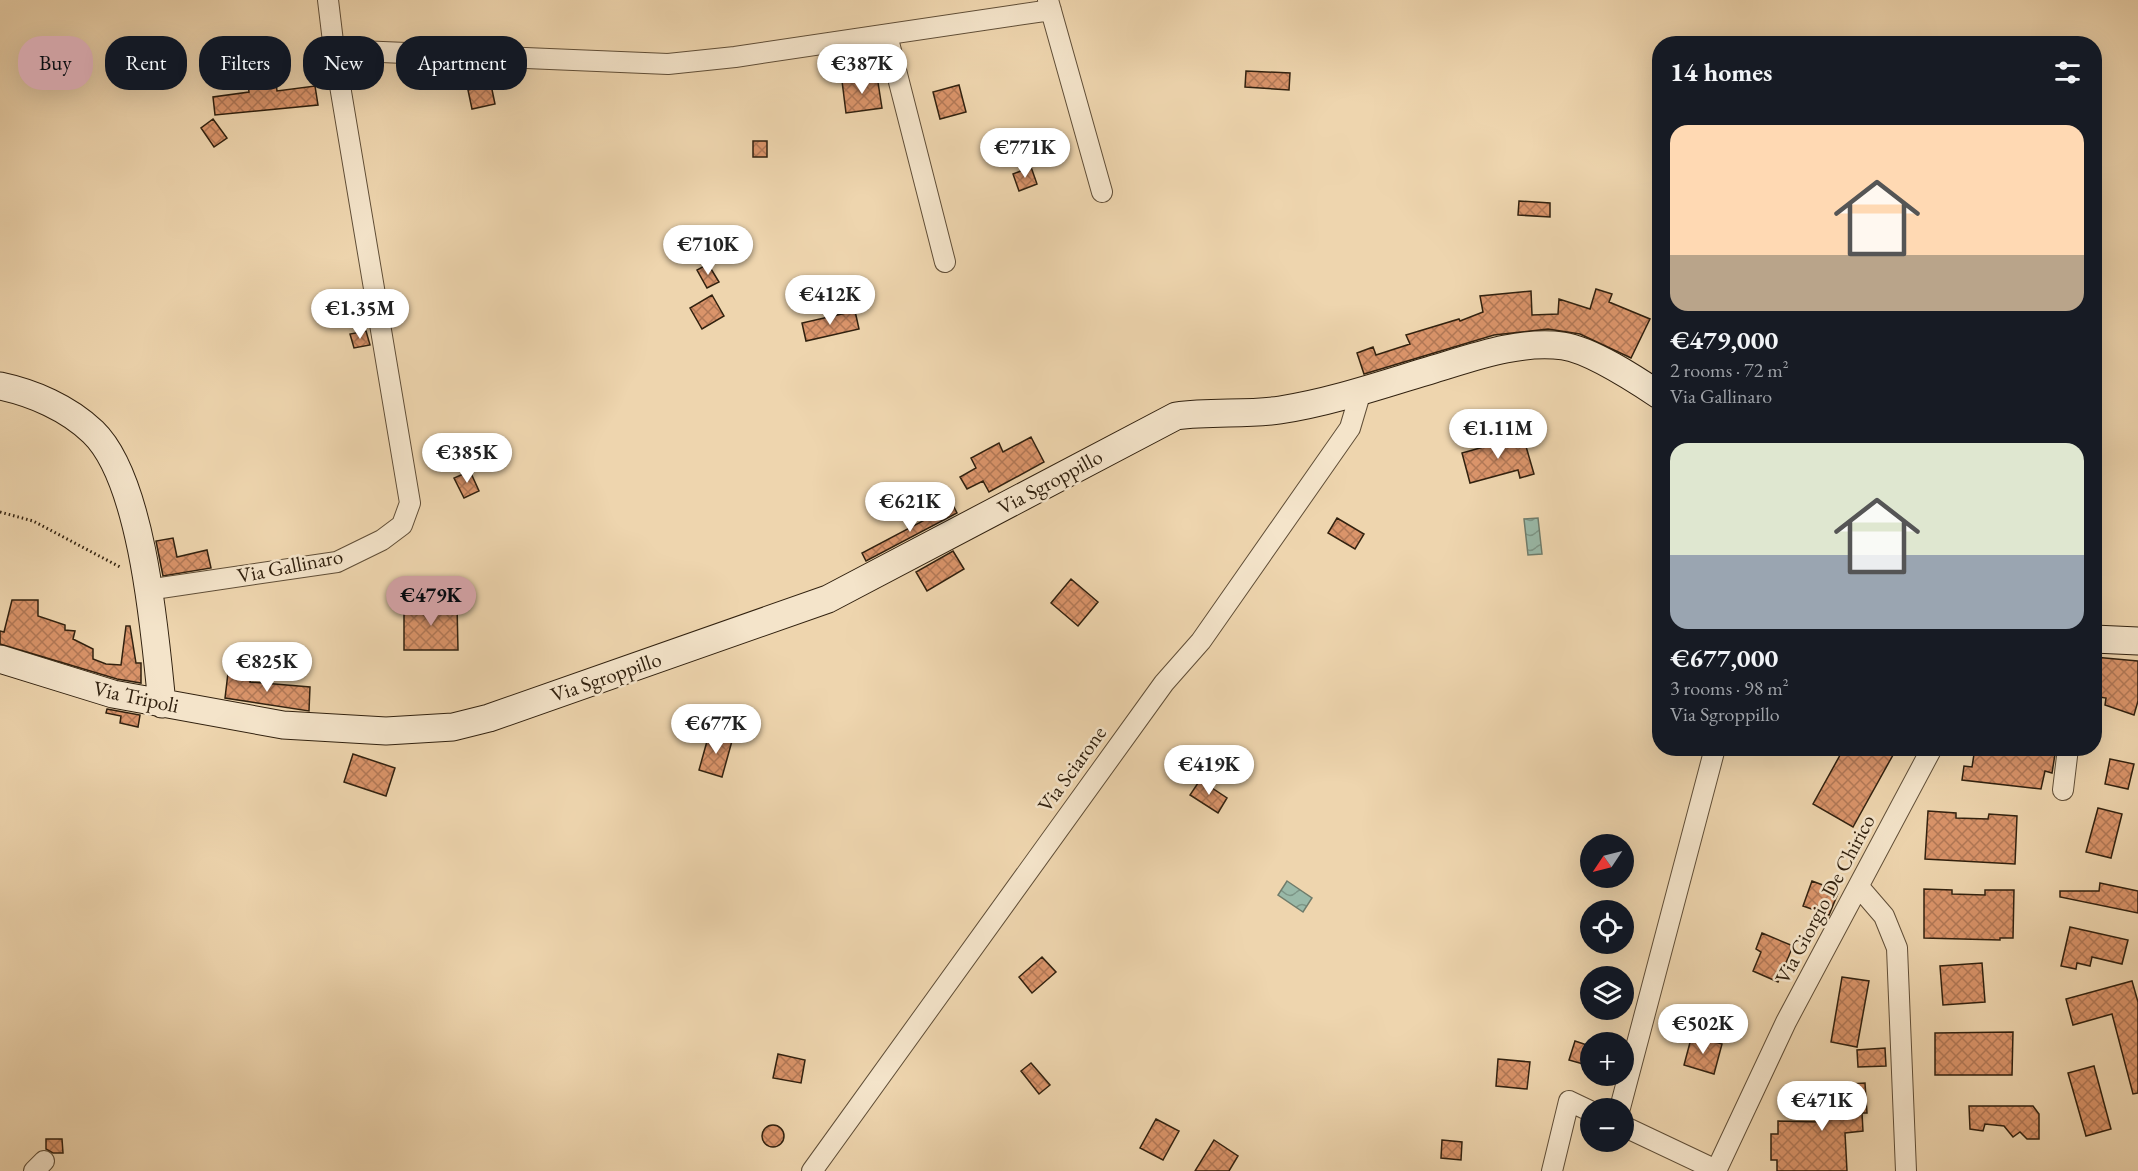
<!DOCTYPE html>
<meta charset="utf-8">
<style>
:root{--surface:#171b24;--page:#20242c;--text:#f1f3f6;--muted:#9ea1a6;--accent:#c59692}
body{margin:0;font-family:"EB Garamond",serif;background:var(--page);color:var(--text);height:100vh;display:flex;flex-direction:column;font-size:22px;white-space:nowrap}
*{box-sizing:border-box;margin:0}
p{font-size:20px;color:var(--muted)}
.icon{flex:none;width:33px;height:33px;fill:none;stroke:currentColor;stroke-width:2;stroke-linecap:round;stroke-linejoin:round}
.map{position:relative;flex:1;overflow:hidden}
.side{position:absolute;left:1652px;top:36px;width:450px;height:720px;display:flex;flex-direction:column;background:var(--surface);border-radius:24px;box-shadow:0 6px 24px #0002}
.side>*{flex:none}
.top-card{position:absolute;left:18px;top:36px;width:570px;height:54px;display:flex;gap:12px}
.needle{width:39px;rotate:235deg}
.tools{position:absolute;left:1580px;top:834px;display:grid;gap:12px}
.tools a{display:grid;place-items:center;width:54px;height:54px;border-radius:50%;background:var(--surface);box-shadow:0 6px 24px #0002;font-size:30px}
.price{position:absolute;translate:-50% -51px;padding:0 14px;border-radius:21px;background:#fff;color:#222;font-size:20px;line-height:39px;filter:drop-shadow(0 2px 3px #0008)}
.price::after{content:'';position:absolute;left:50%;top:36px;width:18px;height:14px;margin-left:-9px;background:inherit;clip-path:polygon(0 0,100% 0,50% 100%)}
.price.selected{background:var(--accent);color:#111}
ul{padding:0;list-style:none}
li{display:grid;align-content:center;gap:12px;height:318px;padding:0 18px}
li span{display:grid;place-items:center;height:186px;border-radius:18px;color:#555}
li>.icon{margin-inline-start:auto}
span .icon{width:108px;height:108px;fill:#fffc;stroke-width:1}
li b{font-size:26px}
h2{display:flex;justify-content:space-between;align-items:center;height:72px;padding:0 18px;font-size:26px}
.tag{padding:0 21px;border-radius:24px;background:var(--surface);box-shadow:0 6px 24px #0002;font-size:21px;line-height:54px}
.tag.selected{background:var(--accent);color:#111}
.map>svg:first-child{display:block}
.water{fill:url(#water-waves);stroke:#6f7c6b;stroke-width:1.5}
.building{fill:url(#building-cross-hatch);stroke:#31210f;stroke-width:1.5}
.lines{fill:none;stroke-linecap:round;stroke-linejoin:round}
.street-casing{stroke:#604e37;stroke-width:22}
.secondary-casing{stroke:#31210f;stroke-width:29}
.path{stroke:#31210f;stroke-width:3;stroke-dasharray:1.5 3;stroke-linecap:butt}
.street{stroke:#f4e4ca;stroke-width:20}
.secondary{stroke:#f4e4ca;stroke-width:27}
.labels{text-anchor:middle;stroke-width:5;stroke-linejoin:round;paint-order:stroke}
.street-label{font-size:21px;fill:#31210f;stroke:#f4e4ca}
</style>
<div class="map">
<svg width="2138" height="1171" viewBox="0 0 2138 1171">
<defs>
<pattern id="water-waves" width="16" height="10" patternUnits="userSpaceOnUse" patternTransform="scale(1.5)"><rect width="16" height="10" fill="#99b9a8"/><path d="M0 5q4-4 8 0t8 0" fill="none" stroke="#7d9687"/></pattern>
<pattern id="building-cross-hatch" width="8" height="8" patternUnits="userSpaceOnUse" patternTransform="scale(1.5)"><rect width="8" height="8" fill="#da946a"/><path d="M0 0l8 8M0 8l8-8" fill="none" stroke="#b17856"/></pattern>
</defs>
<rect width="100%" height="100%" fill="#eed5ae"/>
<filter id="stains"><feTurbulence type="fractalNoise" baseFrequency=".00333" numOctaves="4"/><feColorMatrix values="0 0 0 0 .2 0 0 0 0 .09 0 0 0 0 .02 0 0 0 .5 -.17"/></filter>
<radialGradient id="worn" r=".72"><stop offset=".6" stop-color="#630" stop-opacity="0"/><stop offset="1" stop-color="#630" stop-opacity=".3"/></radialGradient>
<!-- water -->
<path class="water" d="M1538 518 1542 554 1528 555 1524 519Z
M1287 881 1312 898 1303 912 1278 895Z"/>
<!-- building -->
<path class="building" d="M273 56 277 91 315 86 318 105 215 115 213 97 249 92 247 77 256 76 254 58Z
M1246 71 1290 73 1289 90 1245 87Z
M877 76 882 108 846 113 842 81Z
M491 85 495 104 472 109 468 90Z
M959 85 966 112 940 119 933 92Z
M213 119 227 138 214 147 201 128Z
M753 141H767V157H753Z
M1031 167 1037 184 1019 191 1013 174Z
M1519 201 1550 203V217L1518 215Z
M708 264 719 282 707 288 697 270Z
M1596 289 1612 294 1609 302 1650 319 1631 358 1580 334 1548 329 1494 335 1364 374 1357 353 1373 347 1376 355 1410 344 1406 335 1459 319 1460 321 1483 312 1480 296 1531 291 1532 315 1558 314 1559 299 1590 309Z
M712 295 724 316 702 329 690 308Z
M855 311 859 329 806 341 802 323Z
M366 331 370 345 354 348 350 334Z
M1523 436 1534 474 1520 478 1518 470 1470 483 1462 453Z
M1031 437 1044 462 989 492 983 481 967 489 960 477 976 468 971 458 999 443 1003 452Z
M470 471 479 491 464 498 454 478Z
M953 505 957 513 866 561 862 553Z
M1337 518 1364 534 1355 549 1328 533Z
M173 538 177 557 207 550 211 568 163 576 156 541Z
M953 551 964 569 927 591 916 572Z
M1071 579 1098 602 1078 626 1051 603Z
M12 600H38V616L65 625V630L75 631 73 639 93 649V659L106 664 121 665 126 626H130L136 663H141V683L117 679 0 644V631L4 632Z
M404 604H457L458 650H404Z
M2094 657 2138 661V701L2134 715 2105 705 2106 698 2094 696Z
M228 673 251 677 250 682 310 687 309 711 225 698Z
M107 709 140 715 138 727 120 723 121 716 106 713Z
M709 734 732 741 722 777 699 770Z
M1844 748H1881L1893 755 1853 827 1813 804Z
M1975 748H2056L2052 773 2045 771 2041 789 1962 780 1964 766 1972 767Z
M353 754 395 768 386 796 344 782Z
M2110 759 2134 764 2128 789 2105 784Z
M1200 780 1227 798 1218 813 1190 795Z
M2098 808 2122 814 2111 858 2086 852Z
M1928 811 1956 813V818L1988 819 1989 814 2017 816 2015 864 1925 859Z
M1812 881 1839 891 1829 915 1803 906Z
M2100 883 2138 891V913L2060 897V891H2099Z
M1924 889 1952 890V894L1985 895V890H2014L2013 938H2000V940L1924 938Z
M2070 927 2128 940 2122 964 2092 957 2090 966 2077 963 2076 969 2061 966Z
M1762 933 1793 946 1778 982 1753 971 1761 952 1756 949Z
M1042 957 1056 972 1032 993 1019 977Z
M1982 963 1985 1002 1943 1005 1940 966Z
M1842 977 1869 981 1857 1047 1831 1042Z
M2132 981 2138 1002V1093L2133 1094 2112 1014 2073 1025 2066 999Z
M2013 1032 2012 1075H1935V1033Z
M1692 1035 1722 1044 1714 1074 1684 1065Z
M1575 1041 1590 1046V1066L1569 1060Z
M1885 1048 1886 1066 1858 1067 1857 1050Z
M778 1054 805 1060 801 1083 773 1078Z
M1498 1059 1530 1062 1527 1089 1496 1086Z
M1031 1063 1050 1085 1039 1094 1021 1071Z
M2094 1066 2111 1129 2086 1136 2068 1073Z
M1865 1083 1867 1113H1862L1863 1131 1845 1133 1847 1171H1777V1160H1771V1134H1778V1121L1821 1122 1819 1086Z
M1969 1106H2033L2039 1114V1139H2027L2020 1132 2013 1137 2004 1126 1985 1124 1983 1131 1970 1129Z
M1156 1119 1179 1131 1163 1160 1140 1148Z
M762 1136a11 11 0 1 1 22 0a11 11 0 1 1-22 0Z
M46 1139H62L63 1153H53L46 1149Z
M1214 1140 1238 1156 1229 1171H1195Z
M1442 1140 1462 1142 1461 1160 1441 1158Z"/>
<g class="lines">
<defs>
<path id="street" d="M1048 0 1102 192
M887 35 945 262
M334 50 668 64 735 57 1051 10
M147 590 337 562 382 540 402 525 410 503 334 50 328 0
M2063 790 2068 748
M1859 887 1884 916 1897 948 1906 1171
M1620 1108 1715 748
M1623 1126 1716 1170
M34 1171 44 1161
M812 1171 1164 683 1201 641 1350 428 1361 391
M1552 1171 1569 1101 1590 1111
M1716 1171 1786 1022 1932 748"/>
<path id="secondary" d="M0 386C33 393 68 408 93 432 143 480 155 635 162 704
M2094 639 2138 641
M0 659 113 694 283 725 386 731 453 727 489 718 828 599 1176 416C1211 411 1246 415 1280 410 1332 402 1384 384 1434 369 1474 357 1520 340 1563 346 1591 350 1635 379 1659 395"/>
</defs>
<!-- street casing -->
<use href="#street" class="street-casing"/>
<!-- secondary casing -->
<use href="#secondary" class="secondary-casing"/>
<!-- path -->
<path class="path" d="M0 512 33 521 122 568"/>
<!-- street -->
<use href="#street" class="street"/>
<!-- secondary -->
<use href="#secondary" class="secondary"/>
</g>
<g class="labels">
<!-- street labels -->
<g class="street-label">
<text transform="translate(1050 482) rotate(-28)" y="7">Via Sgroppillo</text>
<text transform="translate(290 566) rotate(-11)" y="7">Via Gallinaro</text>
<text transform="translate(606 677) rotate(-19)" y="7">Via Sgroppillo</text>
<text transform="translate(136 697) rotate(12)" y="7">Via Tripoli</text>
<text transform="translate(1072 769) rotate(-54)" y="7">Via Sciarone</text>
<text transform="translate(1825 899) rotate(-62)" y="7">Via Giorgio De Chirico</text>
</g>
</g>
<rect width="100%" height="100%" filter="url(#stains)"/>
<rect width="100%" height="100%" fill="url(#worn)"/>
</svg>
<div class="tools">
<a><svg class="needle" viewBox="-14 -14 28 28"><path d="M0-13l5 13h-10z" fill="#e53935"/><path d="M0 13l5-13h-10z" fill="#9ea1a6"/></svg></a>
<a><svg class="icon" aria-label="locate" viewBox="0 0 24 24"><circle cx="12" cy="12" r="6"/><path d="M12 2v4M12 18v4M2 12h4M18 12h4"/></svg></a>
<a><svg class="icon" aria-label="layers" viewBox="0 0 24 24"><path d="M12 4l9 5-9 5-9-5zM3 14l9 5 9-5"/></svg></a>
<a>+</a>
<a>−</a>
</div>
<b class="price" style="left:862px;top:95px">€387K</b>
<b class="price" style="left:1025px;top:179px">€771K</b>
<b class="price" style="left:708px;top:276px">€710K</b>
<b class="price" style="left:830px;top:326px">€412K</b>
<b class="price" style="left:360px;top:340px">€1.35M</b>
<b class="price" style="left:1498px;top:460px">€1.11M</b>
<b class="price" style="left:467px;top:484px">€385K</b>
<b class="price" style="left:910px;top:533px">€621K</b>
<b class="price selected" style="left:431px;top:627px">€479K</b>
<b class="price" style="left:267px;top:693px">€825K</b>
<b class="price" style="left:716px;top:755px">€677K</b>
<b class="price" style="left:1209px;top:796px">€419K</b>
<b class="price" style="left:1703px;top:1055px">€502K</b>
<b class="price" style="left:1822px;top:1132px">€471K</b>
<div class="top-card">
<a class="tag selected">Buy</a>
<a class="tag">Rent</a>
<a class="tag">Filters</a>
<a class="tag">New</a>
<a class="tag">Apartment</a>
</div>
<section class="side">
<h2>14 homes<svg class="icon" aria-label="filters" viewBox="0 0 24 24"><path d="M4 7h16M4 17h16"/><circle cx="9" cy="7" r="2"/><circle cx="15" cy="17" r="2"/></svg></h2>
<ul>
<li><span style="background:linear-gradient(#ffd9b3 70%,#b9a48a 0)"><svg class="icon" aria-label="home" viewBox="0 0 24 24"><path d="M3 11l9-7 9 7M6 9v11h12V9"/></svg></span><div><b>€479,000</b><p>2 rooms · 72 m²</p><p>Via Gallinaro</p></div></li>
<li><span style="background:linear-gradient(#dfe7d0 60%,#9aa5b1 0)"><svg class="icon" aria-label="home" viewBox="0 0 24 24"><path d="M3 11l9-7 9 7M6 9v11h12V9"/></svg></span><div><b>€677,000</b><p>3 rooms · 98 m²</p><p>Via Sgroppillo</p></div></li>
</ul>
</section>
</div>
